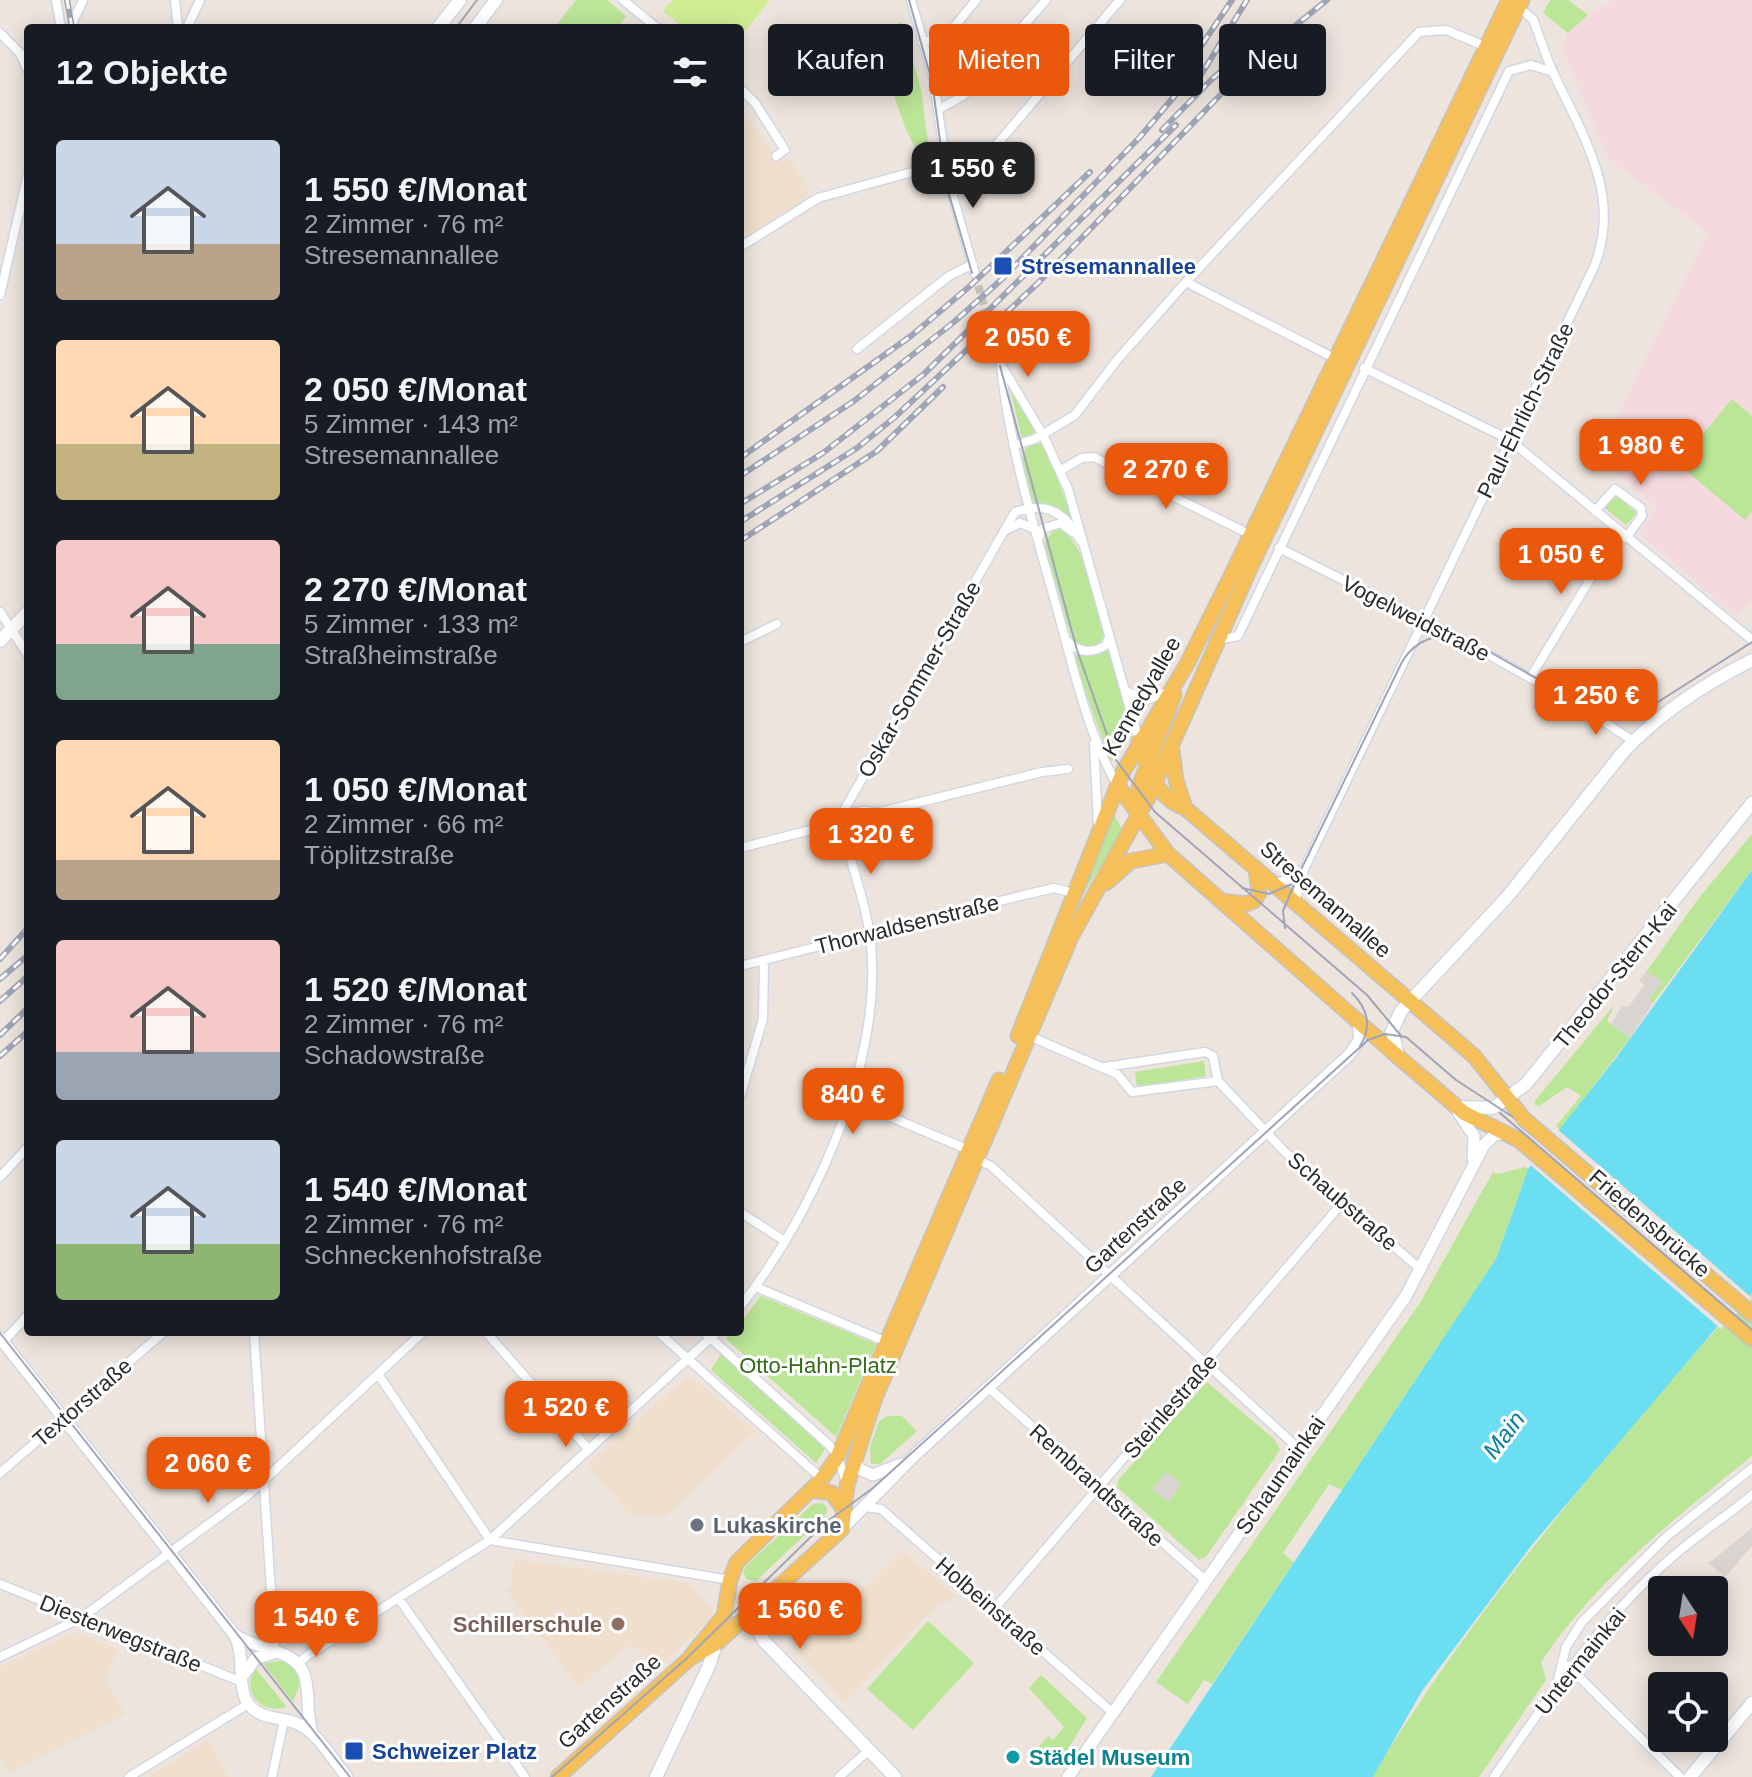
<!DOCTYPE html>
<html lang="de">
<meta charset="utf-8">
<style>
:root{--surface:#171b24;--page:#20242c;--text:#f1f3f6;--muted:#9ea1a6;--accent:#ea580c}
body{margin:0;font-family:Arial,sans-serif;background:var(--page);color:var(--text);height:100vh;display:flex;flex-direction:column;font-size:30px;white-space:nowrap}
*{box-sizing:border-box;margin:0}
p{font-size:26px;color:var(--muted)}
.icon{flex:none;width:44px;height:44px;fill:none;stroke:currentColor;stroke-width:2;stroke-linecap:round;stroke-linejoin:round}
.map{position:relative;flex:1;overflow:hidden}
.details{position:absolute;left:24px;top:24px;width:720px;height:1312px;display:flex;flex-direction:column;background:var(--surface);border-radius:8px;box-shadow:0 4px 20px #0003}
.details>*{flex:none}
.top-card{position:absolute;left:768px;top:24px;width:760px;height:72px;display:flex;gap:16px}
.needle{width:52px;rotate:168deg}
.fabs{position:absolute;left:1648px;top:1576px;display:grid;gap:16px}
.fabs a{display:grid;place-items:center;width:80px;height:80px;border-radius:8px;background:var(--surface);box-shadow:0 4px 20px #0003;font-size:40px}
.price{position:absolute;translate:-50% -68px;padding:0 18px;border-radius:16px;background:var(--accent);color:#fff;font-size:26px;line-height:52px;filter:drop-shadow(0 2px 4px #0008)}
.price::after{content:'';position:absolute;left:50%;top:48px;width:24px;height:18px;margin-left:-12px;background:inherit;clip-path:polygon(0 0,100% 0,50% 100%)}
.price.current{background:#222;color:#fff}
ul{padding:0;list-style:none}
li{display:flex;align-items:center;gap:24px;height:200px;padding:0 32px}
li span{display:grid;place-items:center;flex:none;width:224px;height:160px;border-radius:8px;color:#555}
li>.icon{margin-inline-start:auto}
span .icon{width:96px;height:96px;fill:#fffc;stroke-width:1}
li b{font-size:34px}
h2{display:flex;justify-content:space-between;align-items:center;height:96px;padding:0 32px;font-size:34px}
.pill{padding:0 28px;border-radius:8px;background:var(--surface);box-shadow:0 4px 20px #0003;font-size:28px;line-height:72px}
.pill.current{background:var(--accent);color:#fff}
.map>svg:first-child{display:block}
.education{fill:#efdfcc}
.medical{fill:#f4dade}
.green{fill:#bbe597}
.pitch{fill:#d1ed93}
.plaza{fill:#d9d4d0}
.water{fill:#6cdef2}
.pier{fill:#ede4dd}
.lines{fill:none;stroke-linecap:round;stroke-linejoin:round}
.minor-tunnel{stroke:#c6bfb9;stroke-width:8;stroke-dasharray:8 4;stroke-linecap:butt}
.minor-casing{stroke:#d2d7e4;stroke-width:11}
.tertiary-casing{stroke:#d2d7e4;stroke-width:14}
.secondary-casing{stroke:#d2d7e4;stroke-width:15}
.primary-casing{stroke:#c4c4c4;stroke-width:17}
.minor{stroke:#fff;stroke-width:8}
.tertiary{stroke:#fff;stroke-width:11}
.secondary{stroke:#fff;stroke-width:12}
.primary{stroke:#f5bf5a;stroke-width:14}
.tram{stroke:#9fa5b6;stroke-width:2}
.rail-casing{stroke:#9fa5b6;stroke-width:6}
.rail{stroke:#fff;stroke-width:3;stroke-dasharray:9;stroke-linecap:butt}
.transit-dot{fill:#1a4fb4;stroke:#fff;stroke-width:3}
.worship-dot{fill:#6b7280;stroke:#fff;stroke-width:3}
.education-dot{fill:#8d6e63;stroke:#fff;stroke-width:3}
.culture-dot{fill:#0f9aa8;stroke:#fff;stroke-width:3}
.labels{text-anchor:middle;stroke-width:6;stroke-linejoin:round;paint-order:stroke}
.transit-label{font-size:22px;font-weight:bold;fill:#164399;stroke:#fff;text-anchor:start}
.street-label{font-size:22px;fill:#2b2b2b;stroke:#fff}
.park-label{font-size:22px;fill:#336b18;stroke:#fff}
.worship-label{font-size:22px;font-weight:bold;fill:#5b616d;stroke:#fff;text-anchor:start}
.education-label{font-size:22px;font-weight:bold;fill:#785e54;stroke:#fff;text-anchor:end}
.culture-label{font-size:22px;font-weight:bold;fill:#0d838f;stroke:#fff;text-anchor:start}
.water-label{font-size:24px;font-style:italic;fill:#097ea1;stroke:#fff}
</style>
<div class="map">
<svg width="1752" height="1777" viewBox="0 0 1752 1777">
<rect width="100%" height="100%" fill="#ede4dd"/>
<!-- education -->
<path class="education" d="M740 108 778 159 791 160 809 191 805 199 740 240Z
M689 1375 755 1431 664 1518 630 1514 587 1465Z
M902 1550 958 1597 935 1607 845 1703 798 1653Z
M514 1559 688 1583 716 1614 656 1669 636 1647 627 1646 579 1688 506 1590 511 1587Z
M75 1632 118 1649 105 1680 125 1714 8 1773 0 1755V1667Z
M207 1740 229 1777H149Z"/>
<!-- medical -->
<path class="medical" d="M1614 0H1752V599L1736 616 1639 533 1657 507 1597 457 1708 232 1609 159 1561 46 1568 33 1588 15Z"/>
<!-- green -->
<path class="green" d="M576 0H607L626 16 617 28H554Z
M1550 0H1568L1588 15 1568 33 1543 13Z
M902 22 921 89 930 158 923 159C900 129 895 88 879 54 875 45 869 41 868 32Z
M1011 393 1015 394 1037 431 1022 439Z
M1732 399 1752 416V511L1745 520 1678 464Z
M1035 443 1044 444 1075 525C1064 509 1052 506 1033 505L1022 461 1025 449Z
M1616 495 1637 513 1626 525 1605 508Z
M1055 528C1082 529 1097 606 1104 630 1103 646 1094 648 1080 648L1071 637 1044 543Z
M1109 645 1132 721 1111 762 1072 655H1095Z
M1112 811 1122 829 1076 907Z
M1752 834V870L1653 1003 1649 1000 1655 978 1646 972 1698 899Z
M1615 1004 1607 1021 1630 1038 1560 1130 1556 1126 1581 1096 1567 1087 1538 1107 1534 1102Z
M1204 1061 1206 1076 1137 1087 1135 1072Z
M1525 1167 1528 1169 1496 1259 1342 1490 1329 1484 1283 1553 1294 1562 1212 1684 1204 1680 1188 1704 1156 1682 1420 1303 1493 1172 1498 1174Z
M1752 1293V1456C1675 1518 1597 1579 1541 1662L1546 1680 1479 1777H1372C1446 1656 1530 1547 1622 1439 1664 1389 1705 1338 1752 1293Z
M761 1296 876 1344 836 1437 726 1339 731 1332H740V1323Z
M721 1354 825 1449 816 1463 711 1370Z
M1207 1382 1275 1440 1280 1450 1206 1557 1199 1560 1117 1487 1118 1480Z
M888 1416H902L917 1431 880 1464H871L870 1447 879 1421Z
M821 1503 827 1507 826 1515 756 1581 746 1579 743 1572 746 1566 813 1504Z
M928 1621 974 1663 913 1730 867 1689Z
M284 1661 295 1666 301 1681 293 1702 263 1663Z
M255 1668 287 1707C260 1715 241 1692 255 1668Z
M1041 1675 1087 1718 1058 1765 1044 1753 1037 1760 1031 1755 1048 1736 1053 1740 1064 1727 1029 1688Z"/>
<!-- pitch -->
<path class="pitch" d="M672 0H770L740 37V28H684L663 11Z"/>
<!-- plaza -->
<path class="plaza" d="M1646 972 1663 981 1649 1000 1653 1003 1630 1038 1611 1024 1622 1006 1629 1007 1644 985 1639 981Z
M1166 1472 1181 1483 1169 1503 1152 1489Z
M1752 1528V1546L1725 1577 1709 1563Z"/>
<!-- water -->
<path class="water" d="M1752 870V1293L1717 1327 1532 1545 1422 1691 1373 1777H1151L1496 1259 1528 1169 1616 1058Z"/>
<!-- pier -->
<path class="pier" d="M1556 1128 1752 1298 1721 1329 1528 1163Z"/>
<g class="lines">
<!-- minor-tunnel -->
<path class="minor-tunnel" d="M975 274 1001 365"/>
<defs>
<path id="minor" d="M56 0 61 28
M175 0 178 28
M623 0 657 28
M911 0 933 76 948 179 975 274
M70 28 83 0
M187 28 200 0
M0 33 20 53 28 71
M923 43 951 31 976 0
M740 88 755 103 785 150 776 156
M939 109 963 96 1046 0
M946 171 981 163 1120 0
M740 247 818 198 945 163
M1186 282 1336 359
M0 295 28 174
M857 349 949 276 973 264
M1001 365C1009 447 1034 526 1056 605 1073 666 1086 729 1117 785
M1003 368 1043 435 1068 489 1139 741
M1364 368 1510 440 1752 640
M1016 445 1035 439 1075 415 1117 360 1186 282 1419 32 1446 30 1487 47
M1061 470 1082 458 1094 457 1251 535
M1595 511 1615 489 1641 508 1642 516 1626 538
M1006 530 1020 523 1033 528
M1038 540 1042 529 1061 523 1072 532
M1279 548 1455 636 1577 704 1633 741
M0 612 28 655
M1066 640C1078 653 1092 654 1106 645L1109 637
M1218 640 1238 636 1509 71 1531 65 1553 72
M740 642 777 624
M1530 678 1619 532
M1126 691 1147 700 1167 692
M1094 743 1098 825
M843 821C852 811 863 809 876 813
M740 848 842 822 868 820 876 813 1042 772 1068 769
M1274 883 1292 879 1301 872
M1295 902 1304 869 1594 267C1623 194 1582 135 1552 70 1545 53 1539 36 1533 19L1518 7
M740 966 1024 895 1054 888 1074 893
M1029 1036 1117 1074 1132 1092 1218 1081 1285 1152 1419 1268
M1105 1067 1205 1052 1213 1056 1218 1081
M740 1097 763 1019 764 960
M850 1100 969 1150
M976 1159 991 1166 1299 1449
M0 1177 28 1147
M740 1212 783 1240
M756 1287 887 1342
M740 1307C810 1217 877 1075 872 960 871 916 853 871 842 829L843 812 1015 512C1048 501 1065 513 1081 541
M254 1332 275 1652
M486 1332 589 1450
M658 1332 822 1479
M704 1332 829 1445 838 1456 846 1483
M3 1342 28 1315
M378 1374 490 1540 730 1580
M989 1388 1206 1581
M0 1473 164 1332
M865 1507 881 1509 1113 1713
M0 1584 242 1682
M399 1599 525 1777
M995 1608 1343 1202
M0 1657 81 1618 247 1496 423 1332
M298 1664 308 1655 490 1540 717 1332
M1568 1666 1680 1777
M1557 1684 1566 1647 1582 1622 1666 1537 1752 1468
M129 1777 248 1704
M272 1777 284 1720
M839 1777 869 1750
M1494 1777C1547 1700 1599 1621 1670 1559 1696 1536 1725 1517 1752 1495"/>
<path id="tertiary" d="M1458 1112 1474 1136 1473 1158
M0 1338 234 1634C247 1657 235 1689 250 1706 261 1719 280 1717 296 1723 318 1732 332 1759 347 1777
M855 1459 859 1469 873 1475 901 1464
M842 1529 915 1455 1350 1054 1360 1039 1358 1022
M237 1636C258 1650 298 1649 305 1677 310 1695 306 1714 312 1733
M244 1674 256 1658 274 1653
M1068 1777 1406 1296 1484 1145 1494 1135 1505 1133"/>
<path id="secondary" d="M438 28 460 0
M475 28 496 0
M0 641 28 612
M1398 1056 1392 1031 1401 1011 1508 896 1624 751C1659 714 1706 683 1752 660
M1459 1107 1493 1108 1526 1084 1752 803
M756 1609 754 1623 764 1641 895 1777
M656 1777 708 1668 718 1638
M1690 1777 1752 1703"/>
<path id="primary" d="M1139 741C1147 768 1156 798 1185 808L1474 1056 1524 1119 1752 1314
M1172 750 1176 780 1185 808
M1118 786 1168 854 1403 1061 1464 1113 1519 1140 1752 1339
M1138 816 1139 787 1174 695
M1106 883 1131 861 1168 854
M1221 901 1246 904 1254 901 1259 893 1256 869
M1018 1036 1123 772 1187 664 1231 576 1509 0
M811 1490 832 1493 844 1510
M691 1656 724 1616 730 1580 737 1562 822 1479 838 1456 999 1080
M558 1777 690 1658 717 1643 842 1529 847 1485 875 1398 1071 937 1149 796 1252 564 1522 0"/>
</defs>
<!-- minor casing -->
<use href="#minor" class="minor-casing"/>
<!-- tertiary casing -->
<use href="#tertiary" class="tertiary-casing"/>
<!-- secondary casing -->
<use href="#secondary" class="secondary-casing"/>
<!-- primary casing -->
<use href="#primary" class="primary-casing"/>
<!-- minor -->
<use href="#minor" class="minor"/>
<!-- tertiary -->
<use href="#tertiary" class="tertiary"/>
<!-- secondary -->
<use href="#secondary" class="secondary"/>
<!-- primary -->
<use href="#primary" class="primary"/>
<!-- tram -->
<path class="tram" d="M909 0 932 82 946 184 972 273
M456 28 477 0
M1000 366 1077 650 1116 760 1155 812 1367 995 1402 1037
M1242 888 1269 894 1294 883
M1285 928 1283 911 1295 882 1402 662C1416 638 1441 631 1467 639L1596 712 1621 716 1647 709 1752 642
M1352 993C1368 1009 1372 1027 1360 1046
M1500 1113 1752 1330
M0 1333 350 1777
M552 1777 687 1658 825 1523 873 1488 1368 1040 1385 1034 1406 1037 1456 1080 1513 1117"/>
<defs>
<path id="rail" d="M67 0 72 28
M1183 73 1232 0
M1196 83 1247 0
M1162 130 1212 79 1271 30
M740 458 911 336 970 286 1090 172
M740 476 854 401 954 322 1001 280 1140 137 1198 68
M740 504 823 453 924 374 1176 125
M740 522 857 448 895 417 1038 283 1259 55 1327 0
M740 541 877 451 943 387
M0 959 28 928
M0 979 28 955
M0 1001 28 976
M0 1035 28 1008
M0 1056 28 1031"/>
</defs>
<!-- rail casing -->
<use href="#rail" class="rail-casing"/>
<!-- rail -->
<use href="#rail" class="rail"/>
</g>
<!-- markers -->
<g class="transit-dot">
<rect x="993" y="256" width="20" height="20" rx="4"/>
<rect x="344" y="1741" width="20" height="20" rx="4"/>
</g>
<circle class="worship-dot" cx="697" cy="1525" r="8"/>
<circle class="education-dot" cx="618" cy="1624" r="8"/>
<circle class="culture-dot" cx="1013" cy="1757" r="8"/>
<g class="labels">
<!-- transit labels -->
<g class="transit-label">
<text x="1021" y="274">Stresemannallee</text>
<text x="372" y="1759">Schweizer Platz</text>
</g>
<!-- street labels -->
<g class="street-label">
<text transform="translate(1525 410) rotate(-64)" y="8">Paul-Ehrlich-Straße</text>
<text transform="translate(1416 618) rotate(27)" y="8">Vogelweidstraße</text>
<text transform="translate(919 679) rotate(-60)" y="8">Oskar-Sommer-Straße</text>
<text transform="translate(1141 696) rotate(-60)" y="8">Kennedyallee</text>
<text transform="translate(1326 899) rotate(41)" y="8">Stresemannallee</text>
<text transform="translate(907 924) rotate(-14)" y="8">Thorwaldsenstraße</text>
<text transform="translate(1615 975) rotate(-51)" y="8">Theodor-Stern-Kai</text>
<text transform="translate(1343 1201) rotate(41)" y="8">Schaubstraße</text>
<text transform="translate(1650 1223) rotate(41)" y="8">Friedensbrücke</text>
<text transform="translate(1135 1225) rotate(-43)" y="8">Gartenstraße</text>
<text transform="translate(82 1402) rotate(-41)" y="8">Textorstraße</text>
<text transform="translate(1170 1406) rotate(-49)" y="8">Steinlestraße</text>
<text transform="translate(1280 1475) rotate(-55)" y="8">Schaumainkai</text>
<text transform="translate(1097 1485) rotate(42)" y="8">Rembrandtstraße</text>
<text transform="translate(991 1606) rotate(41)" y="8">Holbeinstraße</text>
<text transform="translate(121 1633) rotate(22)" y="8">Diesterwegstraße</text>
<text transform="translate(1580 1661) rotate(-51)" y="8">Untermainkai</text>
<text transform="translate(609 1701) rotate(-42)" y="8">Gartenstraße</text>
</g>
<!-- park labels -->
<g class="park-label">
<text x="818" y="1373">Otto-Hahn-Platz</text>
</g>
<!-- worship labels -->
<g class="worship-label">
<text x="713" y="1533">Lukaskirche</text>
</g>
<!-- education labels -->
<g class="education-label">
<text x="602" y="1632">Schillerschule</text>
</g>
<!-- culture labels -->
<g class="culture-label">
<text x="1029" y="1765">Städel Museum</text>
</g>
<!-- water labels -->
<g class="water-label">
<text transform="translate(1504 1435) rotate(-53)" y="8">Main</text>
</g>
</g>
</svg>
<div class="fabs">
<a><svg class="needle" viewBox="-14 -14 28 28"><path d="M0-13l5 13h-10z" fill="#e53935"/><path d="M0 13l5-13h-10z" fill="#9ea1a6"/></svg></a>
<a><svg class="icon" aria-label="locate" viewBox="0 0 24 24"><circle cx="12" cy="12" r="6"/><path d="M12 2v4M12 18v4M2 12h4M18 12h4"/></svg></a>
</div>
<b class="price current" style="left:973px;top:210px">1 550 €</b>
<b class="price" style="left:1028px;top:379px">2 050 €</b>
<b class="price" style="left:1641px;top:487px">1 980 €</b>
<b class="price" style="left:1166px;top:511px">2 270 €</b>
<b class="price" style="left:1561px;top:596px">1 050 €</b>
<b class="price" style="left:1596px;top:737px">1 250 €</b>
<b class="price" style="left:871px;top:876px">1 320 €</b>
<b class="price" style="left:853px;top:1136px">840 €</b>
<b class="price" style="left:566px;top:1449px">1 520 €</b>
<b class="price" style="left:208px;top:1505px">2 060 €</b>
<b class="price" style="left:800px;top:1651px">1 560 €</b>
<b class="price" style="left:316px;top:1659px">1 540 €</b>
<div class="top-card">
<a class="pill">Kaufen</a>
<a class="pill current">Mieten</a>
<a class="pill">Filter</a>
<a class="pill">Neu</a>
</div>
<section class="details">
<h2>12 Objekte<svg class="icon" aria-label="filters" viewBox="0 0 24 24"><path d="M4 7h16M4 17h16"/><circle cx="9" cy="7" r="2"/><circle cx="15" cy="17" r="2"/></svg></h2>
<ul>
<li><span style="background:linear-gradient(#c9d6e8 65%,#b9a48a 0)"><svg class="icon" aria-label="home" viewBox="0 0 24 24"><path d="M3 11l9-7 9 7M6 9v11h12V9"/></svg></span><div><b>1 550 €/Monat</b><p>2 Zimmer · 76 m²</p><p>Stresemannallee</p></div></li>
<li><span style="background:linear-gradient(#ffd9b3 65%,#c2b280 0)"><svg class="icon" aria-label="home" viewBox="0 0 24 24"><path d="M3 11l9-7 9 7M6 9v11h12V9"/></svg></span><div><b>2 050 €/Monat</b><p>5 Zimmer · 143 m²</p><p>Stresemannallee</p></div></li>
<li><span style="background:linear-gradient(#f6c9c9 65%,#7fa58c 0)"><svg class="icon" aria-label="home" viewBox="0 0 24 24"><path d="M3 11l9-7 9 7M6 9v11h12V9"/></svg></span><div><b>2 270 €/Monat</b><p>5 Zimmer · 133 m²</p><p>Straßheimstraße</p></div></li>
<li><span style="background:linear-gradient(#ffd9b3 75%,#b9a48a 0)"><svg class="icon" aria-label="home" viewBox="0 0 24 24"><path d="M3 11l9-7 9 7M6 9v11h12V9"/></svg></span><div><b>1 050 €/Monat</b><p>2 Zimmer · 66 m²</p><p>Töplitzstraße</p></div></li>
<li><span style="background:linear-gradient(#f6c9c9 70%,#9aa5b1 0)"><svg class="icon" aria-label="home" viewBox="0 0 24 24"><path d="M3 11l9-7 9 7M6 9v11h12V9"/></svg></span><div><b>1 520 €/Monat</b><p>2 Zimmer · 76 m²</p><p>Schadowstraße</p></div></li>
<li><span style="background:linear-gradient(#c9d6e8 65%,#8fb573 0)"><svg class="icon" aria-label="home" viewBox="0 0 24 24"><path d="M3 11l9-7 9 7M6 9v11h12V9"/></svg></span><div><b>1 540 €/Monat</b><p>2 Zimmer · 76 m²</p><p>Schneckenhofstraße</p></div></li>
</ul>
</section>
</div>
